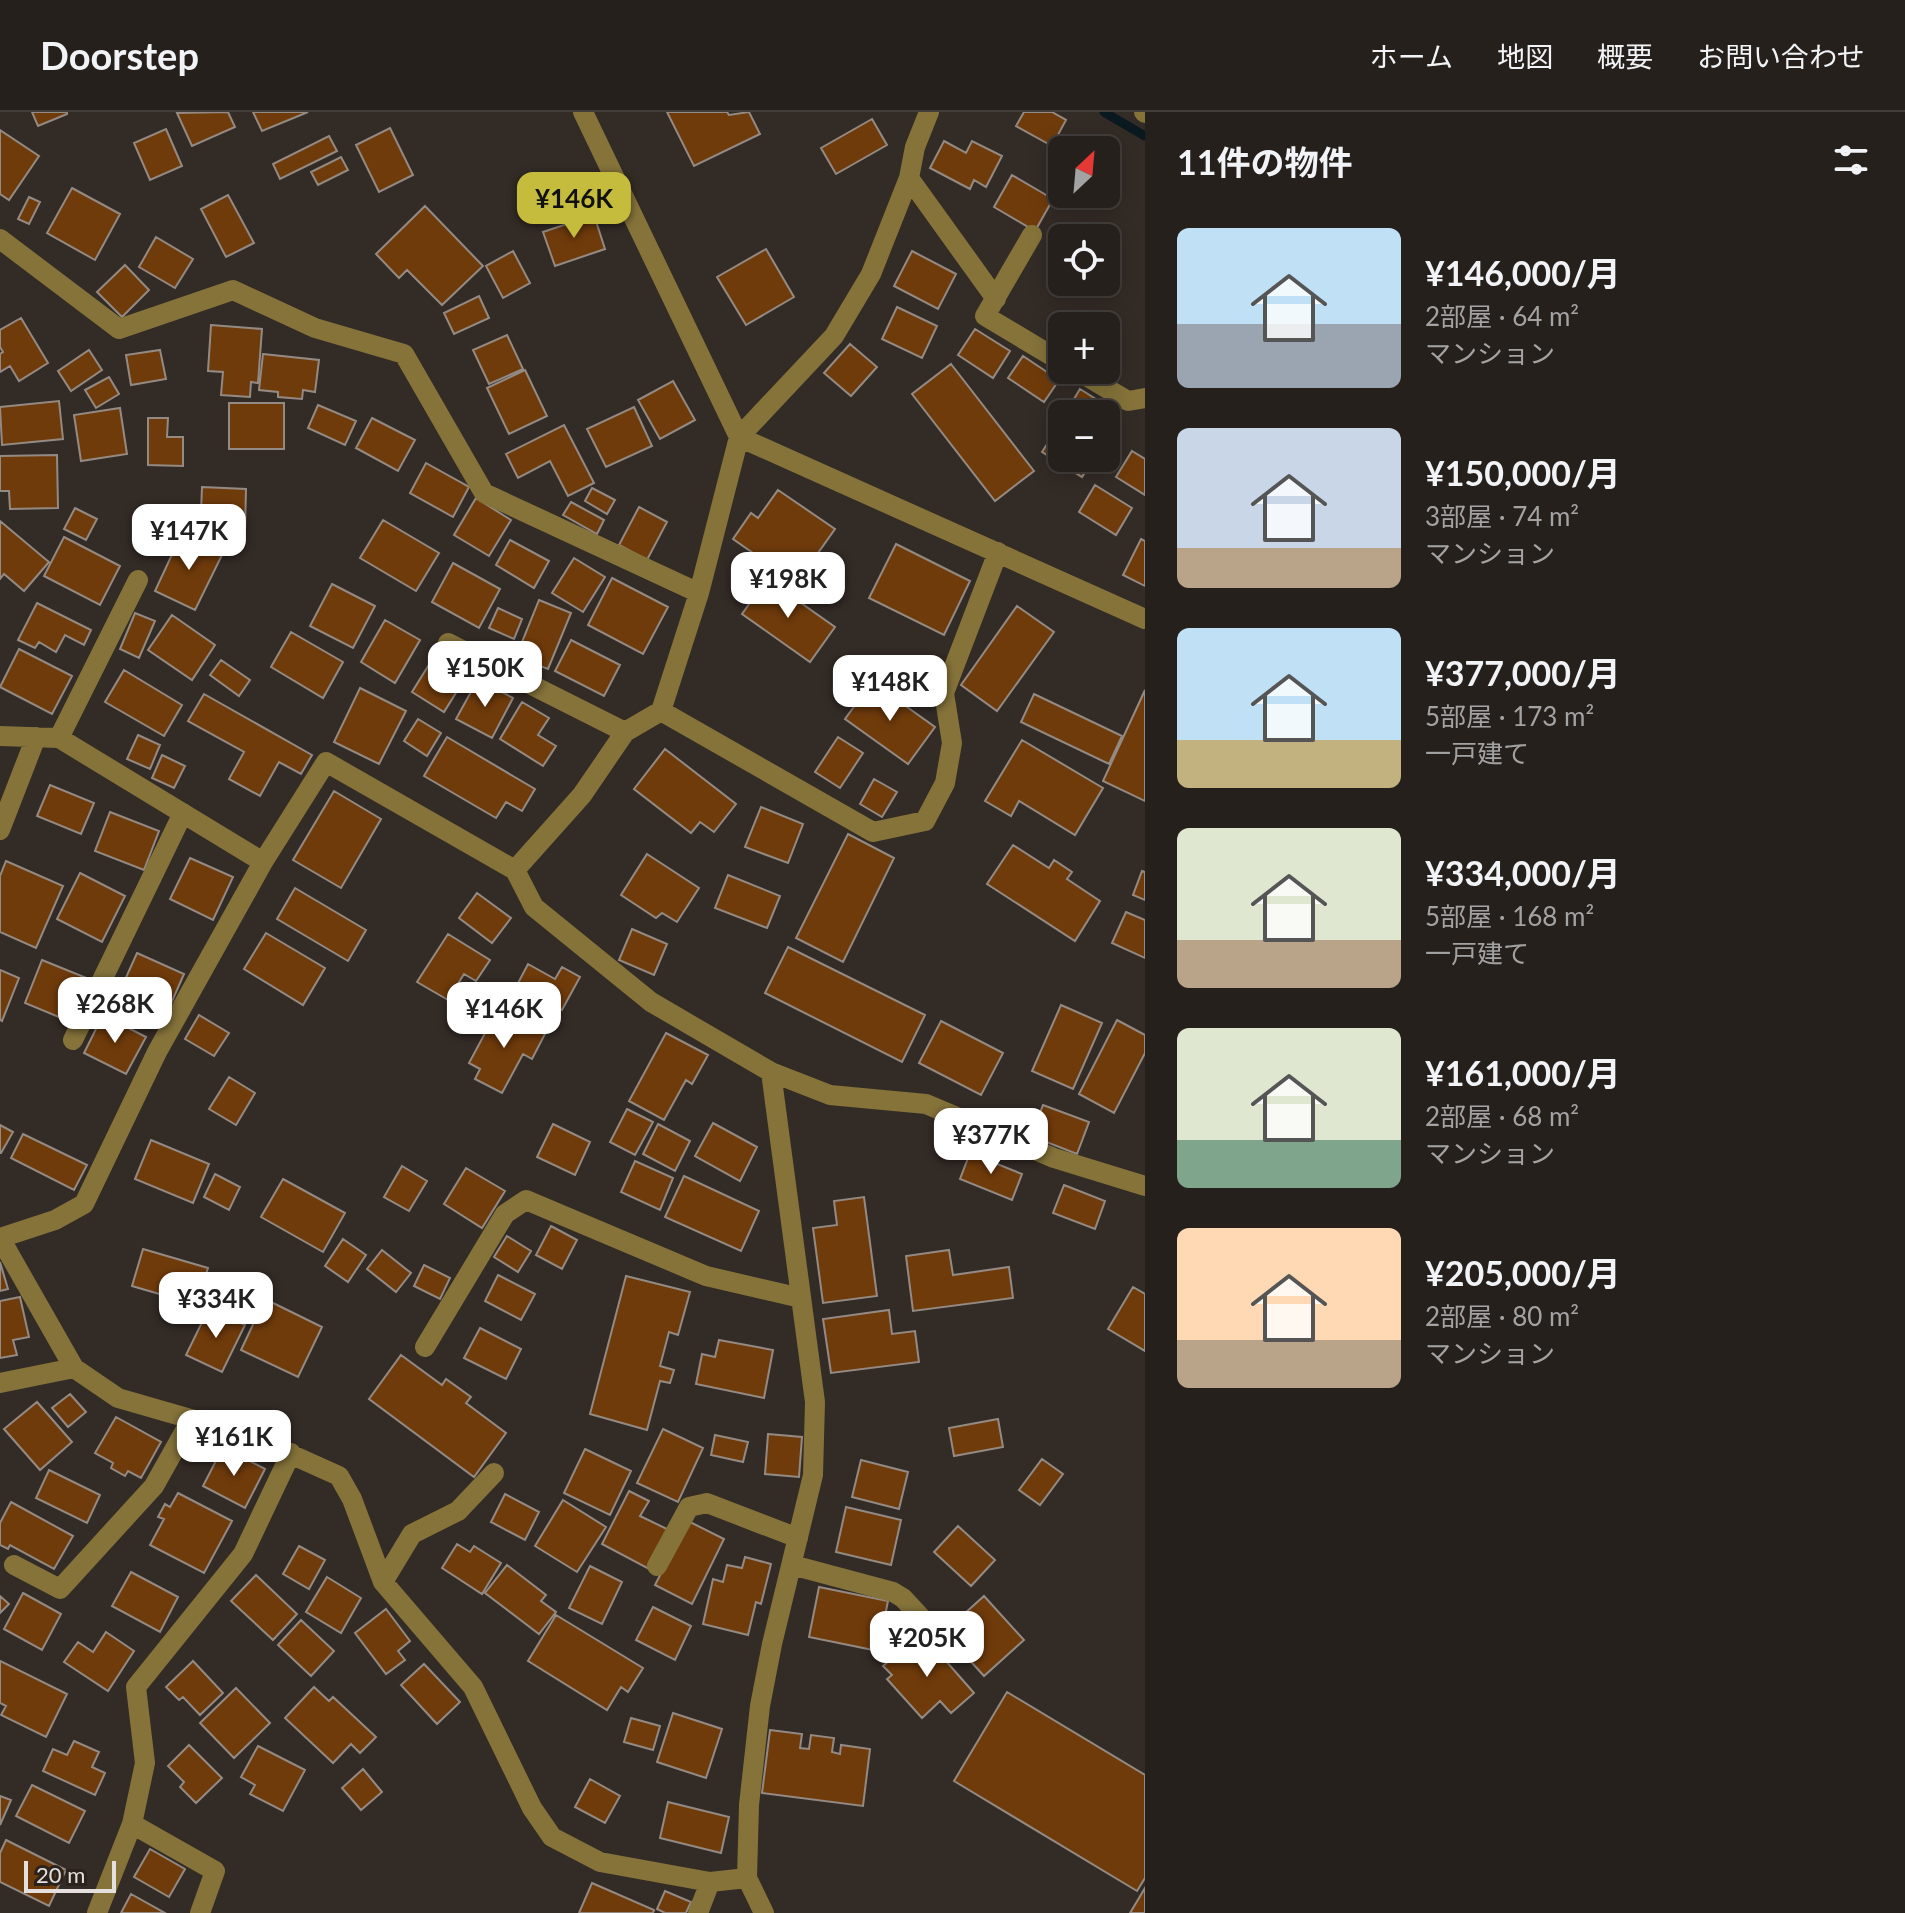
<!DOCTYPE html>
<html lang="ja">
<meta charset="utf-8">
<style>
:root{--surface:#26201c;--page:#2e2825;--text:#f1f3f6;--muted:#a4a3a3;--line:#423e3b;--accent:#c5bc3d}
body{margin:0;font-family:Lato,"Noto Sans JP",sans-serif;background:var(--page);color:var(--text);height:100vh;display:flex;flex-direction:column;font-size:30px;white-space:nowrap}
*{box-sizing:border-box;margin:0}
p{font-size:26px;color:var(--muted)}
.icon{flex:none;width:44px;height:44px;fill:none;stroke:currentColor;stroke-width:2;stroke-linecap:round;stroke-linejoin:round}
.map{position:relative;flex:1;overflow:hidden}
.details{display:flex;flex-direction:column;background:var(--surface);width:760px}
.details>*{flex:none}
.needle{width:52px;rotate:26deg}
.fabs{position:absolute;left:1048px;top:24px;display:grid;gap:16px}
.fabs a{display:grid;place-items:center;width:72px;height:72px;border-radius:12px;background:var(--surface);box-shadow:0 4px 20px #0003,0 0 0 2px var(--line);font-size:40px}
.scale{position:absolute;left:24px;bottom:20px;width:92px;box-sizing:border-box;padding-left:8px;border:4px solid #e5e0dd;border-top:0;font-size:22px;line-height:28px;white-space:nowrap;color:#e5e0dd;-webkit-text-stroke:6px #29221d;paint-order:stroke}
.price{position:absolute;translate:-50% -68px;padding:0 18px;border-radius:16px;background:#fff;color:#222;font-size:26px;line-height:52px;filter:drop-shadow(0 2px 4px #0008)}
.price::after{content:'';position:absolute;left:50%;top:48px;width:24px;height:18px;margin-left:-12px;background:inherit;clip-path:polygon(0 0,100% 0,50% 100%)}
.price.active{background:var(--accent);color:#111}
ul{padding:0;list-style:none}
li{display:flex;align-items:center;gap:24px;height:200px;padding:0 32px}
li span{display:grid;place-items:center;flex:none;width:224px;height:160px;border-radius:12px;color:#555}
li>.icon{margin-inline-start:auto}
span .icon{width:96px;height:96px;fill:#fffc;stroke-width:1}
li b{font-size:34px}
h2{display:flex;justify-content:space-between;align-items:center;height:96px;padding:0 32px;font-size:34px}
header{display:flex;align-items:center;gap:48px;box-sizing:border-box;height:112px;padding:0 40px;background:var(--surface);border-bottom:2px solid var(--line)}
header strong{font-size:38px}
nav{display:flex;gap:44px;margin-inline-start:auto;font-size:28px}
main{display:flex;flex:1;min-height:0}
.map>svg:first-child{display:block}
.lines{fill:none;stroke-linecap:round;stroke-linejoin:round}
.stream{stroke:#0a181f;stroke-width:9}
.building{fill:#703b0b;stroke:#948a84;stroke-width:2}
.minor{stroke:#85733a;stroke-width:20}
</style>
<header>
<strong>Doorstep</strong>
<nav><a>ホーム</a><a>地図</a><a>概要</a><a>お問い合わせ</a></nav>
</header>
<main>
<div class="map">
<svg width="1145" height="1801" viewBox="0 0 1145 1801">
<rect width="100%" height="100%" fill="#332b26"/>
<g class="lines">
<!-- stream -->
<path class="stream" d="M1104 0 1145 24"/>
</g>
<!-- building -->
<path class="building" d="M32 0H67V2L38 14Z
M228 0 235 15 192 34 177 1Z
M253 0H308L262 19Z
M667 0H727L729 3 749 0 760 22 694 54Z
M1024 0H1052L1066 8 1052 34 1016 14Z
M872 7 887 33 836 62 821 36Z
M390 16 413 63 379 80 356 33Z
M166 17 182 54 150 68 134 31Z
M0 18 39 44 9 88 0 82Z
M329 24 337 39 280 67 273 52Z
M944 29 966 41 972 29 1002 44 986 75 974 68 970 77 930 56Z
M341 45 348 58 318 73 311 60Z
M1012 63 1053 87 1035 119 994 95Z
M72 76 120 102 95 148 47 121Z
M228 83 254 131 226 145 201 97Z
M29 85 40 90 29 112 18 107Z
M425 94 483 154 442 193 407 158 399 166 376 142Z
M594 103 605 137 555 154 543 120Z
M156 125 193 147 175 176 139 155Z
M766 137 794 185 746 213 717 165Z
M513 139 530 171 503 186 486 154Z
M912 139 956 162 938 197 894 174Z
M125 153 149 178 122 205 97 180Z
M479 184 489 206 454 222 444 201Z
M897 195 937 214 922 246 882 227Z
M21 206 48 251 19 269 10 254 0 260V242L3 240 0 235V218Z
M211 213 262 217 258 271 251 270 250 285 221 283 223 260 208 259Z
M975 217 1010 239 993 266 958 243Z
M507 223 523 257 489 272 473 238Z
M850 232 877 255 851 284 824 261Z
M89 238 102 258 71 279 58 259Z
M160 238 166 267 131 273 126 243Z
M263 242 319 248 315 280 303 278 302 287 278 285V280L259 278Z
M1023 244 1059 268 1044 290 1008 266Z
M951 252 1034 359 995 389 912 282Z
M525 258 547 304 509 322 487 276Z
M109 265 119 282 96 296 85 278Z
M673 269 695 308 660 327 638 288Z
M1080 277 1118 301 1106 320V302H1065Z
M59 289 63 327 2 333 0 295Z
M229 291H284V337H229Z
M318 293 356 309 345 333 308 316Z
M634 295 652 334 606 355 587 317Z
M120 296 127 342 81 349 74 303Z
M148 306H168L167 325H183V354L148 353Z
M372 306 415 328 398 359 356 336Z
M564 313 594 371 568 384 550 349 518 366 506 342Z
M1057 317 1062 320V346H1094L1082 365 1042 340Z
M1132 339 1145 347V383L1116 365Z
M57 343 58 396 10 397 9 379H0V344Z
M426 351 469 375 453 405 410 381Z
M1095 373 1132 396 1116 423 1079 400Z
M202 375 246 377 245 418 221 417 222 402 201 401Z
M592 376 615 388 607 402 585 389Z
M778 378 835 417 813 448 803 442 787 465 733 427 751 401 758 406Z
M476 386 511 408 489 444 454 423Z
M571 390 604 408 597 422 563 403Z
M639 395 667 410 647 448 619 433Z
M75 396 97 407 86 428 64 417Z
M383 408 439 441 416 479 360 446Z
M0 409 49 450 24 479 4 462 0 467Z
M182 421 223 441 195 498 155 479Z
M64 425 120 454 100 493 44 464Z
M1141 427 1145 429V474L1123 463Z
M510 428 549 449 534 476 496 453Z
M896 432 970 469 944 523 869 486Z
M574 446 605 465 583 500 552 481Z
M453 451 500 477 479 516 432 490Z
M612 466 668 495 643 542 588 513Z
M767 467 835 515 810 550 742 502Z
M332 472 375 494 353 536 310 514Z
M539 488 571 501 548 557 516 545Z
M37 491 91 518 84 533 65 523 56 540 39 530 35 536 18 528Z
M1017 494 1054 520 997 599 961 573Z
M498 496 522 507 514 527 489 516Z
M135 501 155 509 139 546 120 537Z
M172 503 215 533 192 568 148 538Z
M385 508 420 528 395 571 361 550Z
M291 520 343 550 323 586 271 555Z
M571 528 620 553 604 584 555 559Z
M19 537 72 564 52 602 0 575Z
M435 543 467 563 444 600 412 580Z
M221 548 250 568 239 584 210 563Z
M124 558 182 593 164 624 105 590Z
M478 567 513 586 492 626 456 607Z
M872 570 935 615 908 652 845 607Z
M360 576 406 599 379 652 334 630Z
M1145 578V689L1103 669Z
M204 582 312 643 301 662 279 650 260 684 229 667 244 640 188 609Z
M1034 582 1122 624 1109 652 1021 610Z
M522 590 549 606 538 623 556 634 543 654 500 627Z
M418 607 441 621 427 644 404 629Z
M138 623 160 633 150 657 127 647Z
M447 625 535 677 522 699 506 690 496 706 424 664Z
M838 625 863 641 840 676 815 660Z
M1022 628 1103 676 1075 723 1019 689 1011 704 985 689Z
M665 637 736 692 714 720 700 710 691 721 634 677Z
M162 643 185 654 174 676 152 666Z
M874 667 897 680 882 705 860 692Z
M50 673 94 691 81 722 37 704Z
M334 679 381 707 341 776 293 748Z
M761 695 803 712 788 751 745 735Z
M110 700 159 719 144 758 95 739Z
M848 722 894 746 843 850 796 826Z
M1013 733 1049 756 1054 748 1072 760 1067 767 1100 789 1075 829 987 772Z
M647 742 699 776 677 810 662 801 656 806 621 783Z
M190 746 233 765 213 808 170 787Z
M6 749 63 774 36 836 0 820V764Z
M1142 759 1145 760V788L1133 783Z
M80 761 125 784 102 830 57 807Z
M728 763 780 784 767 816 715 796Z
M295 776 366 818 348 849 277 807Z
M477 781 511 806 492 831 459 806Z
M1126 800 1145 808V846L1112 831Z
M632 817 667 832 654 863 619 848Z
M266 821 325 856 303 893 244 857Z
M448 822 490 848 476 869 464 862 448 888 417 870Z
M788 835 925 903 902 950 765 881Z
M137 841 184 862 166 903 119 881Z
M42 848 89 867 71 910 25 891Z
M528 852 555 867 562 855 580 865 562 898 517 873Z
M0 858 19 866 2 909 0 908Z
M1061 893 1102 911 1073 977 1032 959Z
M498 897 545 922 532 947 523 942 502 981 475 967 480 957 469 951Z
M103 903 146 925 126 962 84 941Z
M199 903 229 921 214 944 185 927Z
M1117 908 1145 923V941L1114 1001 1079 982Z
M941 909 1003 941 981 983 919 951Z
M666 921 708 943 692 972 686 968 664 1008 629 989Z
M229 965 255 981 236 1013 209 997Z
M1043 993 1089 1010 1077 1042 1031 1024Z
M627 997 653 1010 635 1043 610 1030Z
M713 1011 757 1035 740 1069 695 1044Z
M553 1012 590 1030 575 1063 537 1045Z
M658 1012 690 1029 675 1059 643 1042Z
M0 1013 13 1020 1 1041H0Z
M23 1022 87 1053 74 1078 11 1046Z
M151 1028 209 1052 193 1091 135 1067Z
M970 1041 1022 1062 1012 1088 960 1067Z
M635 1049 673 1066 660 1098 621 1080Z
M402 1054 427 1069 409 1099 384 1085Z
M466 1056 505 1079 482 1116 444 1092Z
M215 1062 240 1075 229 1098 204 1085Z
M684 1064 759 1099 741 1139 665 1105Z
M283 1067 345 1101 323 1140 261 1105Z
M1064 1073 1105 1089 1095 1117 1053 1101Z
M864 1085 877 1184 823 1191 813 1116 837 1113 834 1089Z
M551 1114 577 1128 562 1157 536 1143Z
M507 1124 531 1139 518 1160 494 1145Z
M343 1127 366 1143 348 1170 325 1154Z
M143 1137 208 1156 197 1193 132 1174Z
M382 1138 411 1161 396 1180 367 1157Z
M949 1138 953 1163 1009 1155 1013 1186 913 1199 906 1144Z
M0 1150 8 1177 0 1179Z
M424 1153 450 1166 440 1187 414 1174Z
M498 1163 535 1182 521 1208 485 1189Z
M626 1164 690 1180 678 1223 669 1220 660 1254 674 1258 670 1271 660 1269 647 1318 590 1302Z
M1133 1175 1145 1182V1239L1108 1217Z
M20 1185 29 1225 13 1228 17 1243 0 1246V1189Z
M265 1187 322 1215 298 1265 241 1238Z
M209 1196 245 1213 222 1260 186 1243Z
M889 1198 892 1222 915 1219 919 1250 831 1261 823 1207Z
M480 1216 521 1237 506 1267 464 1246Z
M719 1228 773 1238 764 1286 696 1272 702 1242 715 1245Z
M401 1243 442 1273 446 1267 471 1285 466 1291 506 1321 474 1365 369 1287Z
M70 1282 86 1300 68 1315 52 1296Z
M37 1290 72 1330 40 1358 4 1317Z
M116 1305 161 1330 141 1366 128 1359 125 1364 111 1356 113 1351 95 1341Z
M998 1307 1003 1335 954 1344 949 1316Z
M663 1317 703 1336 678 1390 637 1371Z
M768 1322 802 1325 799 1365 765 1362Z
M715 1323 748 1330 743 1350 711 1343Z
M223 1335 265 1357 245 1396 203 1374Z
M585 1337 631 1359 610 1403 564 1381Z
M1042 1347 1063 1362 1040 1393 1019 1378Z
M861 1348 908 1360 899 1397 852 1385Z
M49 1358 100 1383 87 1411 36 1386Z
M629 1379 649 1389 640 1404 669 1418 649 1457 602 1432Z
M178 1381 232 1409 204 1461 150 1433 164 1407 158 1405 165 1392 170 1395Z
M505 1382 539 1400 525 1428 491 1410Z
M563 1388 606 1415 577 1460 535 1434Z
M11 1390 73 1424 54 1457 10 1433 8 1437 0 1433V1411Z
M846 1395 901 1408 891 1453 836 1440Z
M688 1409 724 1427 692 1492 655 1473Z
M958 1414 995 1448 971 1474 934 1440Z
M457 1432 470 1440 474 1434 501 1451 482 1482 442 1456Z
M299 1434 325 1448 309 1477 283 1462Z
M745 1445 771 1452 761 1492 756 1490 748 1523 703 1512 713 1467 723 1470 727 1453 742 1456Z
M507 1453 546 1483 541 1489 556 1500 539 1522 485 1481Z
M590 1454 622 1470 602 1512 569 1496Z
M131 1460 178 1485 160 1520 112 1494Z
M256 1463 297 1502 273 1528 231 1489Z
M327 1465 361 1486 341 1521 306 1500Z
M819 1475 888 1489 878 1539 809 1525Z
M23 1481 61 1502 42 1538 4 1517Z
M0 1484 9 1492 0 1501Z
M984 1484 1024 1528 984 1564 944 1520Z
M653 1495 691 1514 675 1548 636 1528Z
M386 1497 410 1529 398 1539 405 1548 386 1562 355 1521Z
M556 1503 643 1556 628 1580 621 1575 607 1598 528 1549Z
M301 1508 334 1539 311 1564 278 1533Z
M106 1520 134 1539 108 1579 64 1550 78 1530 93 1540Z
M924 1524 974 1581 951 1601 940 1589 922 1606 887 1567 892 1563 883 1554 905 1535 908 1538Z
M0 1549 67 1582 46 1625 1 1603 6 1594 0 1591Z
M193 1549 223 1581 200 1603 183 1585 179 1588 166 1575Z
M424 1552 460 1590 437 1612 401 1573Z
M314 1575 329 1589 333 1585 376 1625 360 1641 351 1632 333 1651 285 1606Z
M236 1576 270 1611 234 1646 200 1611Z
M1007 1580 1145 1663V1766L1137 1779 954 1669Z
M673 1601 722 1617 706 1666 657 1650Z
M631 1606 660 1614 653 1638 624 1630Z
M770 1618 802 1622 800 1636 809 1637 811 1623 834 1626 832 1640 840 1642 841 1633 870 1637 863 1694 762 1681Z
M74 1629 99 1640 92 1655 105 1661 95 1683 43 1659 53 1637 67 1643Z
M189 1633 222 1666 196 1691 180 1675 184 1670 168 1654Z
M258 1634 305 1658 283 1699 250 1682 255 1673 241 1665Z
M363 1657 382 1680 361 1698 342 1676Z
M590 1667 620 1684 605 1711 575 1695Z
M32 1673 85 1699 69 1731 16 1704Z
M0 1684 11 1688 0 1713Z
M668 1690 729 1705 721 1741 660 1726Z
M6 1728 66 1758 49 1794 0 1770V1741Z
M150 1737 185 1757 169 1785 134 1765Z
M592 1771 654 1798 653 1801H579Z
M1145 1776V1801H1130Z
M665 1779 691 1790 686 1801H665L657 1797Z
M131 1782 165 1801H121Z"/>
<g class="lines">
<!-- minor -->
<path class="minor" d="M583 0 739 325 1145 507
M1144 0 1145 1
M909 66 996 187
M1032 123 985 204 1062 250
M0 127 119 217 233 178 315 216 404 242 484 381 699 481
M1076 258 1128 289 1145 286
M448 531 625 620
M661 599 873 720 925 709 945 671 952 631 944 581 998 440
M0 624 59 626 263 750
M59 626 138 468
M0 718 36 625
M515 758 582 683 625 620 661 599 699 481 739 325 834 224 871 162 909 66 915 35 929 0
M73 928 183 701
M771 960 830 983 926 992 1054 1046 1145 1074
M0 1126 55 1108 84 1092 157 940 263 750 326 650 515 758 534 795 651 890 771 960 815 1290 813 1363 772 1532 760 1594 749 1693 747 1766 764 1801
M0 1126 74 1256 118 1286 250 1324 339 1364 352 1387 383 1470 473 1575 532 1696 552 1725 600 1750 710 1770
M425 1235 505 1102 526 1088 706 1164 801 1186
M0 1271 74 1256
M14 1453 60 1477 154 1374 191 1308
M792 1453 893 1480 903 1486 928 1513
M657 1454 689 1395 707 1391 798 1426
M383 1470 412 1422 458 1399 494 1361
M132 1712 215 1759 200 1801
M97 1801 132 1712 145 1651 136 1575 243 1442 291 1341
M698 1801 710 1770 747 1766"/>
</g>
</svg>
<div class="fabs">
<a><svg class="needle" viewBox="-14 -14 28 28"><path d="M0-13l5 13h-10z" fill="#e53935"/><path d="M0 13l5-13h-10z" fill="#a4a3a3"/></svg></a>
<a><svg class="icon" aria-label="locate" viewBox="0 0 24 24"><circle cx="12" cy="12" r="6"/><path d="M12 2v4M12 18v4M2 12h4M18 12h4"/></svg></a>
<a>+</a>
<a>−</a>
</div>
<div class="scale">20 m</div>
<b class="price active" style="left:574px;top:128px">¥146K</b>
<b class="price" style="left:189px;top:460px">¥147K</b>
<b class="price" style="left:788px;top:508px">¥198K</b>
<b class="price" style="left:485px;top:597px">¥150K</b>
<b class="price" style="left:890px;top:611px">¥148K</b>
<b class="price" style="left:115px;top:933px">¥268K</b>
<b class="price" style="left:504px;top:938px">¥146K</b>
<b class="price" style="left:991px;top:1064px">¥377K</b>
<b class="price" style="left:216px;top:1228px">¥334K</b>
<b class="price" style="left:234px;top:1366px">¥161K</b>
<b class="price" style="left:927px;top:1567px">¥205K</b>
</div>
<section class="details">
<h2>11件の物件<svg class="icon" aria-label="filters" viewBox="0 0 24 24"><path d="M4 7h16M4 17h16"/><circle cx="9" cy="7" r="2"/><circle cx="15" cy="17" r="2"/></svg></h2>
<ul>
<li><span style="background:linear-gradient(#bfe0f5 60%,#9aa5b1 0)"><svg class="icon" aria-label="home" viewBox="0 0 24 24"><path d="M3 11l9-7 9 7M6 9v11h12V9"/></svg></span><div><b>¥146,000/月</b><p>2部屋 · 64 m²</p><p>マンション</p></div></li>
<li><span style="background:linear-gradient(#c9d6e8 75%,#b9a48a 0)"><svg class="icon" aria-label="home" viewBox="0 0 24 24"><path d="M3 11l9-7 9 7M6 9v11h12V9"/></svg></span><div><b>¥150,000/月</b><p>3部屋 · 74 m²</p><p>マンション</p></div></li>
<li><span style="background:linear-gradient(#bfe0f5 70%,#c2b280 0)"><svg class="icon" aria-label="home" viewBox="0 0 24 24"><path d="M3 11l9-7 9 7M6 9v11h12V9"/></svg></span><div><b>¥377,000/月</b><p>5部屋 · 173 m²</p><p>一戸建て</p></div></li>
<li><span style="background:linear-gradient(#dfe7d0 70%,#b9a48a 0)"><svg class="icon" aria-label="home" viewBox="0 0 24 24"><path d="M3 11l9-7 9 7M6 9v11h12V9"/></svg></span><div><b>¥334,000/月</b><p>5部屋 · 168 m²</p><p>一戸建て</p></div></li>
<li><span style="background:linear-gradient(#dfe7d0 70%,#7fa58c 0)"><svg class="icon" aria-label="home" viewBox="0 0 24 24"><path d="M3 11l9-7 9 7M6 9v11h12V9"/></svg></span><div><b>¥161,000/月</b><p>2部屋 · 68 m²</p><p>マンション</p></div></li>
<li><span style="background:linear-gradient(#ffd9b3 70%,#b9a48a 0)"><svg class="icon" aria-label="home" viewBox="0 0 24 24"><path d="M3 11l9-7 9 7M6 9v11h12V9"/></svg></span><div><b>¥205,000/月</b><p>2部屋 · 80 m²</p><p>マンション</p></div></li>
</ul>
</section>
</main>
